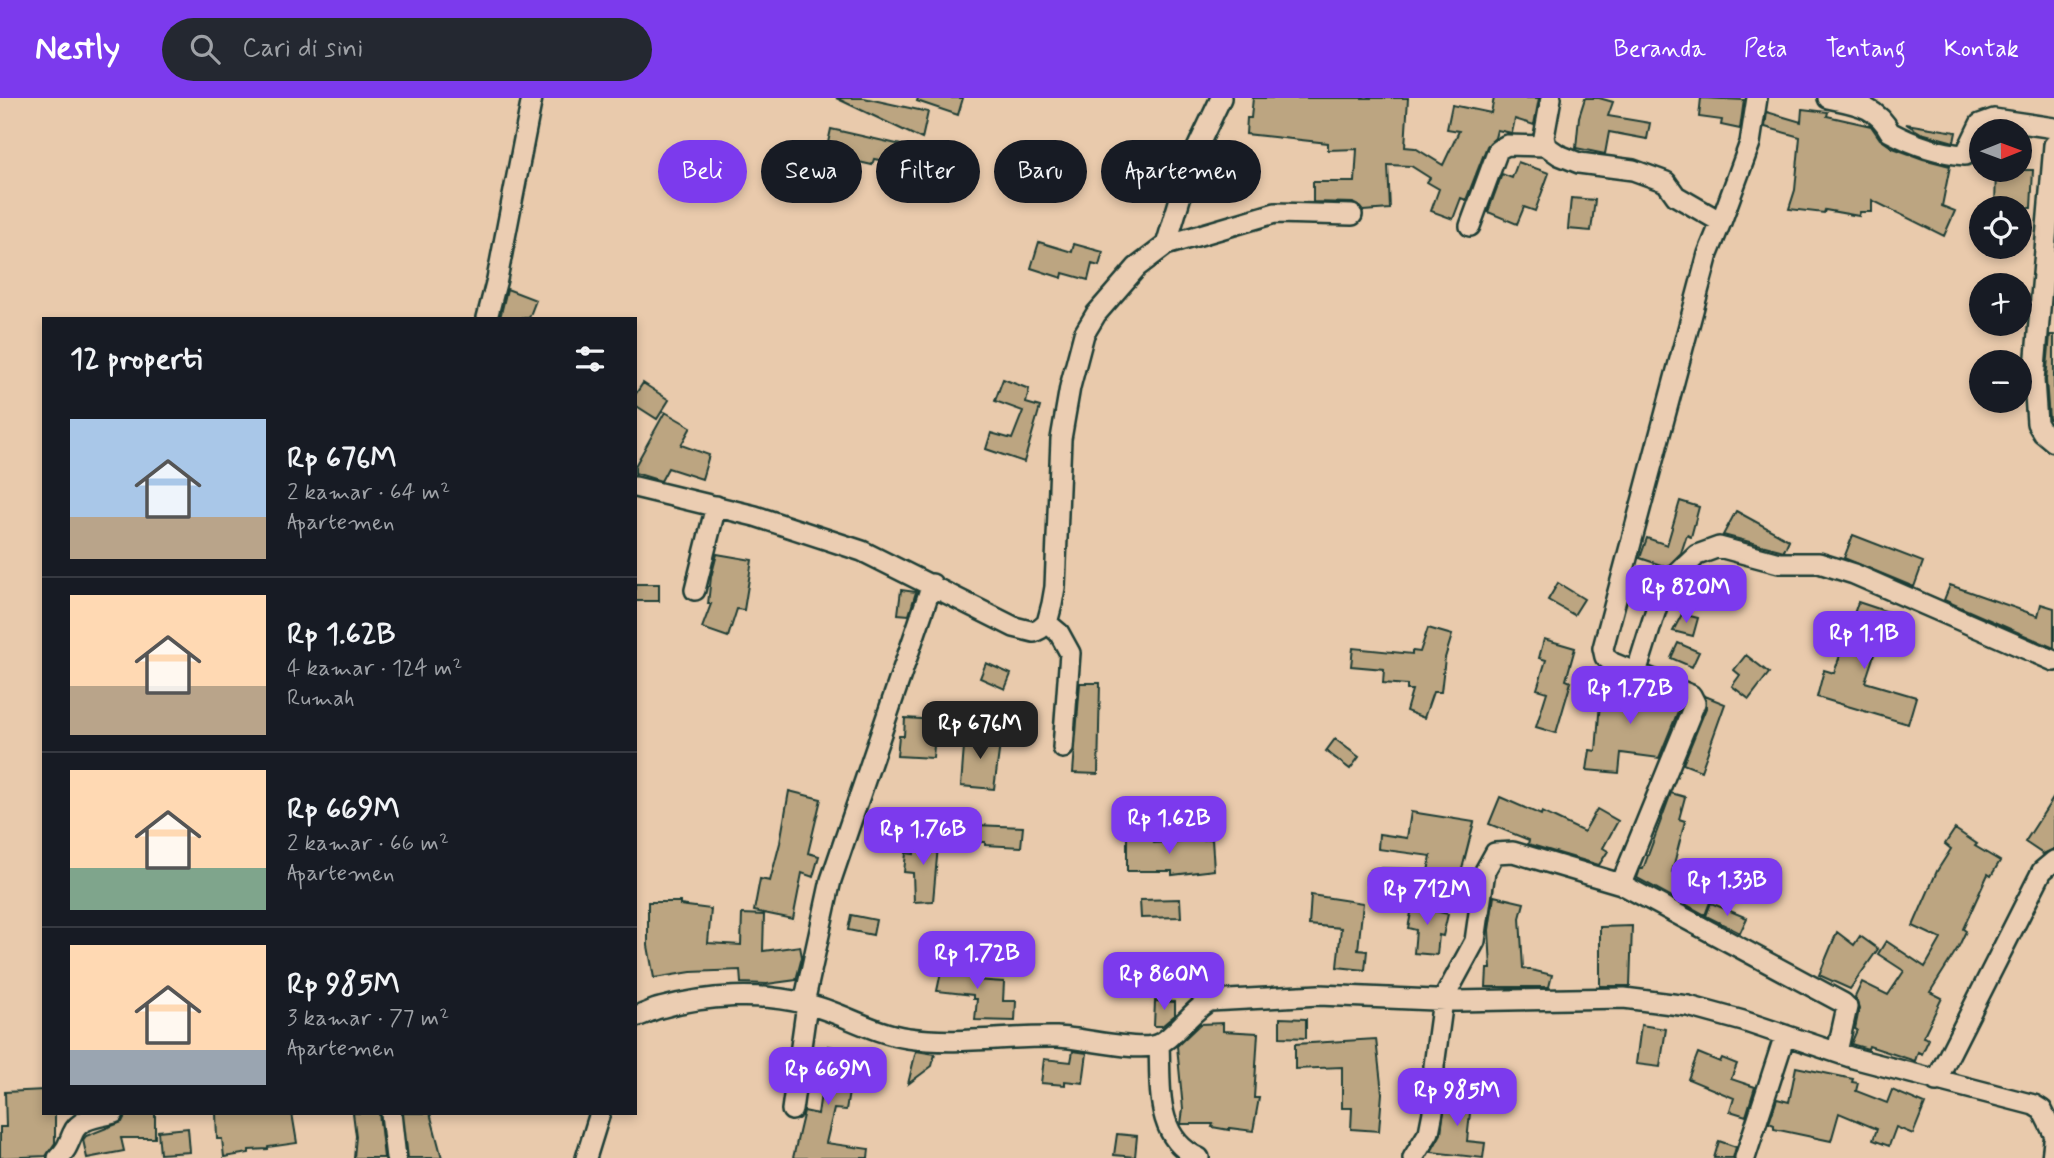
<!DOCTYPE html>
<html lang="id">
<meta charset="utf-8">
<style>
:root{--surface:#171b24;--page:#242831;--text:#f1f3f6;--muted:#9ea1a6;--line:#363941;--accent:#7c3aed}
body{margin:0;font-family:Mynerve,sans-serif;background:var(--page);color:var(--text);height:100vh;display:flex;flex-direction:column;font-size:26px;white-space:nowrap}
*{box-sizing:border-box;margin:0}
p{font-size:23px;color:var(--muted)}
.icon{flex:none;width:38px;height:38px;fill:none;stroke:currentColor;stroke-width:2;stroke-linecap:round;stroke-linejoin:round}
.map{position:relative;flex:1;overflow:hidden}
.panel{position:absolute;left:42px;top:219px;width:595px;height:798px;display:flex;flex-direction:column;background:var(--surface);border-radius:0px;box-shadow:0 4px 10px #0003}
.panel>*{flex:none}
.hud{position:absolute;left:658px;top:42px;width:665px;height:63px;display:flex;gap:14px}
.needle{width:46px;rotate:89deg}
.fabs{position:absolute;left:1969px;top:21px;display:grid;gap:14px}
.fabs a{display:grid;place-items:center;width:63px;height:63px;border-radius:50%;background:var(--surface);box-shadow:0 4px 10px #0003;font-size:35px}
.price{position:absolute;translate:-50% -60px;padding:0 16px;border-radius:14px;background:var(--accent);color:#fff;font-size:23px;line-height:46px;filter:drop-shadow(0 2px 4px #0008)}
.price::after{content:'';position:absolute;left:50%;top:42px;width:21px;height:16px;margin-left:-10px;background:inherit;clip-path:polygon(0 0,100% 0,50% 100%)}
.price.active{background:#222;color:#fff}
ul{padding:0;list-style:none}
li{display:flex;align-items:center;gap:21px;height:175px;padding:0 28px}
li+li{border-top:2px solid var(--line)}
li span{display:grid;place-items:center;flex:none;width:196px;height:140px;border-radius:0px;color:#555}
li>.icon{margin-inline-start:auto}
span .icon{width:84px;height:84px;fill:#fffc;stroke-width:1}
li b{font-size:30px}
h2{display:flex;justify-content:space-between;align-items:center;height:84px;padding:0 28px;font-size:30px}
.chip{padding:0 24px;border-radius:32px;background:var(--surface);box-shadow:0 4px 10px #0003;font-size:24px;line-height:63px}
.chip.active{background:var(--accent);color:#fff}
header{display:flex;align-items:center;gap:42px;box-sizing:border-box;height:98px;padding:0 35px;background:var(--accent);color:#fff}
header strong{font-size:33px}
nav{display:flex;gap:38px;margin-inline-start:auto;font-size:24px}
.search{width:490px;height:63px;background:var(--page);display:flex;align-items:center;gap:18px;box-sizing:border-box;padding:0 24px;border-radius:38px;color:var(--muted);font-size:26px}
.map>svg:first-child{display:block}
.building{fill:#bca581;stroke:#1f3d34;stroke-width:2}
.lines{fill:none;stroke-linecap:round;stroke-linejoin:round}
.minor-casing{stroke:#1f3d34;stroke-width:24}
.minor{stroke:#ebcdb2;stroke-width:19}
</style>
<header>
<strong>Nestly</strong>
<div class="search"><svg class="icon" aria-label="search" viewBox="0 0 24 24"><circle cx="10" cy="10" r="6"/><path d="M15 15l6 6"/></svg>Cari di sini</div>
<nav><a>Beranda</a><a>Peta</a><a>Tentang</a><a>Kontak</a></nav>
</header>
<div class="map">
<svg width="2054" height="1060" viewBox="0 0 2054 1060">
<rect width="100%" height="100%" fill="#e9caac"/>
<filter id="ink" filterUnits="userSpaceOnUse"><feTurbulence type="fractalNoise" baseFrequency=".0143" numOctaves="2"/><feDisplacementMap in="SourceGraphic" scale="14" xChannelSelector="R" yChannelSelector="G"/><feConvolveMatrix kernelMatrix="1 2 1 2 8 2 1 2 1" color-interpolation-filters="sRGB"/></filter>
<g filter="url(#ink)">
<!-- building -->
<path class="building" d="M836 0H864L928 14 922 41Z
M918 0H963L958 17 917 3Z
M1253 0H1408L1405 49 1415 50 1443 67 1459 33 1447 31 1452 7 1491 15 1494 0H1539L1534 27 1515 21 1512 35 1497 32 1495 40 1487 48 1466 102 1461 100 1453 121 1431 113 1439 91 1427 84 1430 80 1411 68 1388 67 1390 111 1363 113 1353 105 1313 104V84H1355L1357 51 1328 52V45L1246 36 1247 20H1251Z
M1585 0H1599L1613 4 1608 18 1650 25 1647 41 1609 34 1605 56 1576 50 1579 19Z
M1701 0 1744 2 1740 31 1721 27 1722 22 1699 19Z
M1802 11 1828 14 1827 18 1871 28 1880 41 1893 50 1923 61 1950 68 1942 108 1955 113 1944 138 1872 102V114H1860L1859 118 1825 112 1824 115 1789 111 1795 92 1800 39 1765 29 1767 14 1801 24Z
M1906 26 1956 34 1954 44 1921 35Z
M831 31 919 51 915 69 874 61 872 67 846 61 845 68 824 63Z
M1518 64 1549 75 1535 113 1524 109 1517 126 1488 114 1502 76 1512 80Z
M1996 72H2033L2031 110H1995Z
M1571 100 1595 102 1591 133 1568 131Z
M1039 144 1072 154 1074 146 1103 154 1099 168 1092 166 1088 182 1063 175 1062 180 1031 170Z
M507 191 536 202 529 220H500Z
M2050 237H2054V322L2049 321 2046 282Z
M1003 281 1029 291 1026 305 1040 309 1024 364 986 351 991 335 1012 341 1023 313 995 303Z
M643 285 669 302 657 321 635 307V297Z
M665 314 691 329 681 347 709 357 702 381 668 370 661 383 635 375V368Z
M1680 403 1699 409 1691 439 1687 437 1681 455 1667 469 1640 460 1647 440 1667 447Z
M1736 413 1789 442 1784 453 1723 437Z
M1853 437 1923 464 1914 489 1844 460Z
M717 456 752 462 744 512 737 511 728 539 702 530 711 506H708L711 479Z
M1558 485 1584 501 1574 517 1548 502Z
M635 486H659V503H635Z
M1950 487 2038 518 2041 506 2054 510V550L1944 502Z
M901 492 916 494 909 517 898 516Z
M1858 504 1888 514 1865 584 1916 599 1908 626 1817 599 1824 572 1834 575Z
M1682 516 1698 520 1693 538 1673 533Z
M1428 530 1452 537 1445 560 1441 594H1433L1424 620 1406 613 1412 592H1407V587L1383 585 1384 571 1351 568 1353 550 1412 556V553L1420 554Z
M1544 541 1575 550 1566 582 1571 584 1556 635 1536 629 1547 594 1537 591 1546 562 1539 560Z
M1678 545 1699 554 1692 569 1671 560Z
M1746 557 1769 575 1749 601 1732 588 1740 577 1734 572Z
M986 565 1011 576 1005 591 980 580Z
M1602 580 1644 596 1646 592 1681 606 1659 660 1621 655 1619 675 1587 672 1590 652 1596 653Z
M1080 585H1100L1098 676 1073 675Z
M1705 598 1725 606 1701 673 1683 666 1706 610Z
M905 620 936 622 933 660 897 658 899 638H904Z
M965 636 1001 639 994 691 961 688Z
M1335 641 1359 659 1350 671 1326 653Z
M789 693 821 701 808 755 819 758 813 779 802 775 793 821 754 813 760 781 770 783 780 745Z
M1671 695 1685 699 1679 721 1685 723 1672 774 1715 791 1705 817 1637 780 1640 771H1643Z
M1500 699 1541 717 1542 714 1584 734 1597 711 1618 723 1603 750 1608 753 1599 767 1528 746 1529 742 1489 726Z
M2054 699V751L2043 756 2025 744Z
M1411 714 1474 724 1460 779 1428 773 1431 758 1378 751 1379 736 1407 740Z
M948 720H976V727L1023 729 1021 749 985 747V744H948Z
M1955 731 1977 746 1975 748 2000 763 1991 778 1988 776 1963 831 1966 833 1959 848 1930 894 1942 900 1923 939 1929 941 1922 956 1918 954 1915 963 1869 948 1868 951 1851 946 1857 932 1855 931 1859 911 1855 899 1862 884 1888 897 1904 873 1878 856 1886 843 1925 869 1941 841 1913 828 1937 773 1951 751 1945 746Z
M914 737H939L933 803 914 804 913 775 904 774 906 755 914 756Z
M1127 738H1153L1154 745 1212 741 1214 772 1172 777V773H1127Z
M1311 797 1363 805 1358 852 1367 853 1365 872 1337 869 1341 830 1309 827Z
M1494 798 1524 805 1520 820 1523 870 1552 877 1549 889H1486L1487 871H1491L1489 832Z
M1414 800 1432 804 1430 812 1448 816 1443 838 1439 837 1437 857 1414 855 1416 832 1408 830Z
M1180 801 1181 819 1141 820 1140 802Z
M648 804H680V807L711 811 708 845 741 847 742 816 764 817 763 853 800 848 802 859 796 882 767 886 741 885 740 872 691 874 654 880 648 848Z
M1711 805 1747 820 1740 835 1706 818Z
M851 817 876 822 873 837 848 832Z
M1632 828 1630 888H1600V829Z
M1837 834 1854 847 1860 838 1878 851 1850 891 1819 877Z
M944 860 974 865 975 882 1004 884 1003 903H1016L1015 923 975 922 977 901H973V897L937 893Z
M1155 903 1175 904V917L1162 928H1154Z
M1280 920 1306 921V940L1280 939Z
M1223 925V933L1258 935 1254 1000H1259L1253 1033 1229 1030V1032L1212 1029 1213 1026H1181L1183 1011 1177 948 1200 926Z
M1641 927 1666 931 1660 969 1636 966Z
M1376 941 1382 995 1379 1033 1351 1031 1352 1010H1342V969L1295 971V946Z
M828 948 856 953 846 1012 834 1011 826 1045 869 1051 868 1060H793L804 1013 818 1016 823 982 809 978 813 954 827 956Z
M916 953 935 956 932 968 908 986Z
M1073 953 1087 955 1083 985 1065 983V987L1041 985 1044 961 1071 964Z
M1698 955 1720 964 1722 960 1737 966 1731 981 1755 989 1746 1018 1730 1013 1734 1000 1688 981Z
M1796 969 1853 981 1852 984 1858 985 1856 993 1887 1005 1892 992 1925 1006 1913 1036 1896 1029 1889 1048 1873 1042 1877 1031 1839 1015 1831 1043 1774 1031V1027L1769 1025 1777 1001 1789 1004Z
M44 992V1015H55V1045L46 1058 0 1060V1029H6L5 994Z
M1446 993 1472 996 1467 1043 1485 1045 1483 1060 1431 1054 1441 1036Z
M126 1015H155V1040H121L124 1053 87 1060 83 1042 86 1038 122 1024Z
M216 1015H292L297 1045 268 1049V1051L249 1052V1055L224 1059 222 1041H217Z
M353 1015H379L384 1060H354L356 1038Z
M403 1015H430L442 1060H408Z
M188 1030 190 1054 160 1056 158 1033Z
M1117 1036 1137 1038 1135 1059 1114 1057Z
M1719 1043 1736 1049 1733 1060H1714Z"/>
<g class="lines">
<defs>
<path id="minor" d="M1551 0 1544 39 1546 48 1559 57 1579 65 1633 72 1666 84 1676 98 1721 124 1708 156 1603 550 1605 559 1613 565 1691 597 1695 605 1621 786
M1828 0C1855 6 1877 8 1890 34 1914 47 1937 55 1965 57L1980 26 1994 21 2054 30
M2054 47 2034 282 2037 325 2043 335 2054 344
M1721 124 1750 45 1757 0
M1470 128 1498 52 1507 47 1546 48
M1166 147 1275 115 1352 117
M487 220 497 181 532 0
M635 389 755 418 862 453 1014 529 1034 534 1040 531 1047 525 1052 506 1055 489 1061 341 1070 289 1084 236 1096 216 1137 169 1166 147 1192 61 1221 0
M695 492 716 408
M1047 525 1059 535 1070 555 1063 650
M1636 575 1659 502 1677 476 1697 457 1719 449 1779 465H1819L1854 476 2054 563
M1377 781 1414 782 1481 800
M804 905 831 782 932 486
M635 919C644 917 651 912 660 910 707 897 760 894 807 906 841 914 872 935 908 940 958 947 1007 938 1057 939 1083 940 1129 952 1152 948 1172 945 1190 912 1210 903L1319 897 1457 903 1624 900 1688 908 1743 923 1853 960 2034 1007 2042 1012 2054 1036
M1159 946C1161 988 1154 1040 1199 1060
M1936 983 2042 773 2054 763
M792 1012 807 906
M391 1015 396 1060
M58 1060C67 1052 68 1046 73 1035 79 1020 99 1019 114 1015
M586 1060 600 1015
M1413 1060 1429 1034 1433 1014 1434 968 1443 902 1475 843 1485 773 1495 755 1513 754 1621 786 1843 905 1847 909 1837 954
M1745 1060 1785 937
M2052 1060 2054 1043"/>
</defs>
<!-- minor casing -->
<use href="#minor" class="minor-casing"/>
<!-- minor -->
<use href="#minor" class="minor"/>
</g>
</g>
</svg>
<div class="fabs">
<a><svg class="needle" viewBox="-14 -14 28 28"><path d="M0-13l5 13h-10z" fill="#e53935"/><path d="M0 13l5-13h-10z" fill="#9ea1a6"/></svg></a>
<a><svg class="icon" aria-label="locate" viewBox="0 0 24 24"><circle cx="12" cy="12" r="6"/><path d="M12 2v4M12 18v4M2 12h4M18 12h4"/></svg></a>
<a>+</a>
<a>−</a>
</div>
<b class="price" style="left:1686px;top:527px">Rp 820M</b>
<b class="price" style="left:1864px;top:573px">Rp 1.1B</b>
<b class="price" style="left:1630px;top:628px">Rp 1.72B</b>
<b class="price active" style="left:980px;top:663px">Rp 676M</b>
<b class="price" style="left:1169px;top:758px">Rp 1.62B</b>
<b class="price" style="left:923px;top:769px">Rp 1.76B</b>
<b class="price" style="left:1727px;top:820px">Rp 1.33B</b>
<b class="price" style="left:1427px;top:829px">Rp 712M</b>
<b class="price" style="left:977px;top:893px">Rp 1.72B</b>
<b class="price" style="left:1164px;top:914px">Rp 860M</b>
<b class="price" style="left:828px;top:1009px">Rp 669M</b>
<b class="price" style="left:1457px;top:1030px">Rp 985M</b>
<div class="hud">
<a class="chip active">Beli</a>
<a class="chip">Sewa</a>
<a class="chip">Filter</a>
<a class="chip">Baru</a>
<a class="chip">Apartemen</a>
</div>
<section class="panel">
<h2>12 properti<svg class="icon" aria-label="filters" viewBox="0 0 24 24"><path d="M4 7h16M4 17h16"/><circle cx="9" cy="7" r="2"/><circle cx="15" cy="17" r="2"/></svg></h2>
<ul>
<li><span style="background:linear-gradient(#a9c7e8 70%,#b9a48a 0)"><svg class="icon" aria-label="home" viewBox="0 0 24 24"><path d="M3 11l9-7 9 7M6 9v11h12V9"/></svg></span><div><b>Rp 676M</b><p>2 kamar · 64 m²</p><p>Apartemen</p></div></li>
<li><span style="background:linear-gradient(#ffd9b3 65%,#b9a48a 0)"><svg class="icon" aria-label="home" viewBox="0 0 24 24"><path d="M3 11l9-7 9 7M6 9v11h12V9"/></svg></span><div><b>Rp 1.62B</b><p>4 kamar · 124 m²</p><p>Rumah</p></div></li>
<li><span style="background:linear-gradient(#ffd9b3 70%,#7fa58c 0)"><svg class="icon" aria-label="home" viewBox="0 0 24 24"><path d="M3 11l9-7 9 7M6 9v11h12V9"/></svg></span><div><b>Rp 669M</b><p>2 kamar · 66 m²</p><p>Apartemen</p></div></li>
<li><span style="background:linear-gradient(#ffd9b3 75%,#9aa5b1 0)"><svg class="icon" aria-label="home" viewBox="0 0 24 24"><path d="M3 11l9-7 9 7M6 9v11h12V9"/></svg></span><div><b>Rp 985M</b><p>3 kamar · 77 m²</p><p>Apartemen</p></div></li>
</ul>
</section>
</div>
